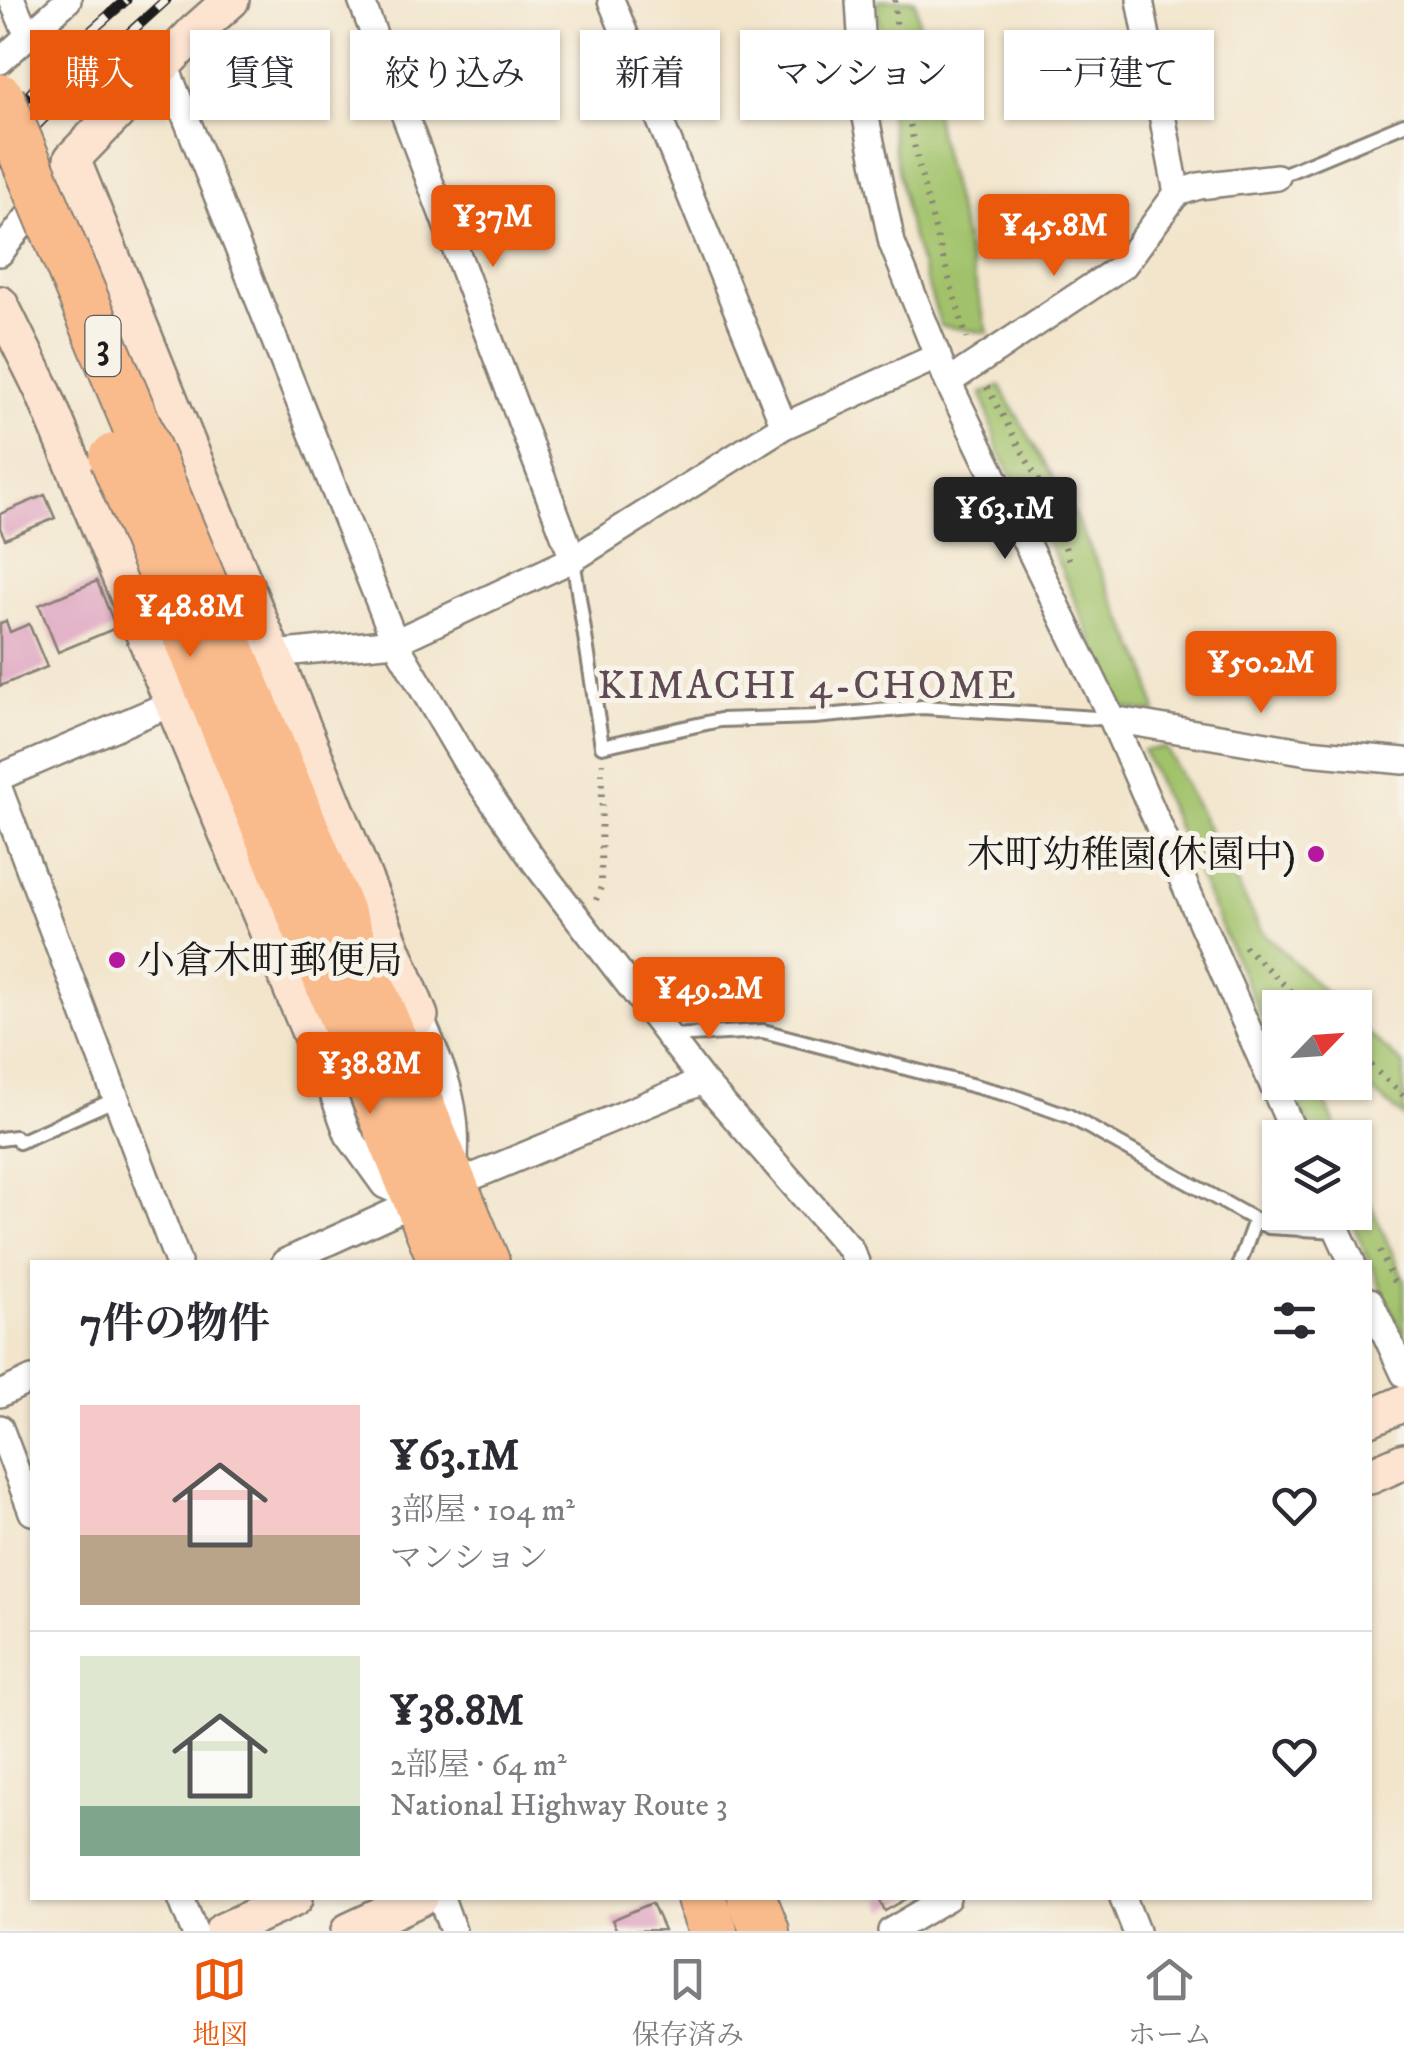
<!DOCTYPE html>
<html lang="ja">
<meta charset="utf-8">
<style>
:root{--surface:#fff;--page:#f7f7f7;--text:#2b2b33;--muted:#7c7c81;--line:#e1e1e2;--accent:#ea580c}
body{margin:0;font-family:"IM FELL DW Pica","Noto Serif JP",serif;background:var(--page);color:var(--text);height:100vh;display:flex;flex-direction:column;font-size:38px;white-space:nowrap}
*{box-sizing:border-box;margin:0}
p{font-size:32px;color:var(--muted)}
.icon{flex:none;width:55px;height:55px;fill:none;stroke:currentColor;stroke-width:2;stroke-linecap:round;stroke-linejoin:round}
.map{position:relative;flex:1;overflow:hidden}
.side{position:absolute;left:30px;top:1260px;width:1342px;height:640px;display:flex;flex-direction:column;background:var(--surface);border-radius:0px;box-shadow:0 2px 8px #0004}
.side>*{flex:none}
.hud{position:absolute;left:30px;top:30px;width:1345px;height:90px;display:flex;gap:20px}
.needle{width:65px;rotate:65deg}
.controls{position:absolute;left:1262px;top:990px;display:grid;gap:20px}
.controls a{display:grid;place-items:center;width:110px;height:110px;border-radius:0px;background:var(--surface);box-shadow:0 2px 8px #0004;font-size:50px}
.price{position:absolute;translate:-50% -85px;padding:0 22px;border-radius:10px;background:var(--accent);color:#fff;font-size:32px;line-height:65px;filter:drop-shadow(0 2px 5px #0008)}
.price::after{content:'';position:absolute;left:50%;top:60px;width:30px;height:22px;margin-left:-15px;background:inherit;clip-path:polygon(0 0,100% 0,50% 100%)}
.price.selected{background:#222;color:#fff}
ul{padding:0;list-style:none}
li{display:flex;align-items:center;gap:30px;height:250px;padding:0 50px}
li+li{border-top:2px solid var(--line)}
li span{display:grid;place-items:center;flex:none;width:280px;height:200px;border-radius:0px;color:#555}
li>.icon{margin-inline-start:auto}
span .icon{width:120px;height:120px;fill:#fffc;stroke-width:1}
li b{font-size:42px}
h2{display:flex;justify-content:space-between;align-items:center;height:120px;padding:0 50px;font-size:42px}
.chip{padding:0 35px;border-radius:0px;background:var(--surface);box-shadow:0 2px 8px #0004;font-size:35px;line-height:90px}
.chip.selected{background:var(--accent);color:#fff}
.tabs{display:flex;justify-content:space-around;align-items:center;height:140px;border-top:2px solid var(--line);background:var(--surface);font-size:28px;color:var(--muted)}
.tabs a{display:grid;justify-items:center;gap:5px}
.tabs .selected{color:var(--accent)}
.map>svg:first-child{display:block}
.green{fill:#a1c26b;stroke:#5e6f44;stroke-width:2.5}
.building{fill:#dea1bf}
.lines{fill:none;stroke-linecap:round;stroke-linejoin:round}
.lane-casing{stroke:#878074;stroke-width:18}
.street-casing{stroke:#878074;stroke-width:30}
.secondary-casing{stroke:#878074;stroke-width:40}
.highway-casing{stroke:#878074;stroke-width:52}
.path{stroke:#878074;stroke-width:6;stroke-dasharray:2.5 8;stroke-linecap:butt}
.lane{stroke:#fff;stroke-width:12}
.street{stroke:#fff;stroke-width:25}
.secondary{stroke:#fde4d1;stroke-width:35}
.highway{stroke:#fabb8c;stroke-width:48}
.rail-casing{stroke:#1c1c1c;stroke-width:11}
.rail{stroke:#f7f3e8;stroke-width:8;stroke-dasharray:22;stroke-linecap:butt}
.highway-bridge-casing{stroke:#878074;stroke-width:52;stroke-linecap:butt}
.highway-bridge{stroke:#fabb8c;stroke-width:48}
.poi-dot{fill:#b5179e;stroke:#f7f3e8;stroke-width:4}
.labels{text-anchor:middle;stroke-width:10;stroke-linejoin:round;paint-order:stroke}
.shield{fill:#f7f3e8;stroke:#5e5c59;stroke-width:2.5}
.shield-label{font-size:35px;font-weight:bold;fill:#1c1c1c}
.poi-label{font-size:38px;fill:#1c1c1c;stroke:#f7f3e8;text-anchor:end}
.neighbourhood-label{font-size:40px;letter-spacing:2.5px;fill:#604b55;stroke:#f7f3e8}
</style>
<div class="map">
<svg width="1404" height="1931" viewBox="0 0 1404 1931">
<rect width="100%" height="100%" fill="#f7f3e8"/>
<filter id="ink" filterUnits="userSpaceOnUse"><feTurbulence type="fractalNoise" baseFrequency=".01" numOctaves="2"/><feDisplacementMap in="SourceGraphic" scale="20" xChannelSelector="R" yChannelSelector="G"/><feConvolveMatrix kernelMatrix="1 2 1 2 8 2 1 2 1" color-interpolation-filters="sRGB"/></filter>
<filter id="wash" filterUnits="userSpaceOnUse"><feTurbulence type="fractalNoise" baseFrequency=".0048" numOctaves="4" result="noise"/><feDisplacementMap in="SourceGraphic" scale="40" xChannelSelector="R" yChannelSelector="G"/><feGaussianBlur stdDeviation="2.25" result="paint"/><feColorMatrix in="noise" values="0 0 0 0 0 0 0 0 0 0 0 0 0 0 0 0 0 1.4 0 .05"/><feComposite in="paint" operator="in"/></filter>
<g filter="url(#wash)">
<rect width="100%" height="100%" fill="#f2e5cc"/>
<!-- green -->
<path class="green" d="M877 0H915L939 136 988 333 941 326 909 228 891 132Z
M1000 386 1074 514 1147 671 1156 713 1122 708 1058 562 999 452 982 393Z
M1166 748 1261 930 1340 1007H1287L1281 1002 1280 1060 1143 750Z
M1355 1022 1404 1065V1117L1355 1077Z
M1290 1083H1316L1341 1137H1314Z
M1355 1170 1404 1279V1340L1348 1213 1355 1212Z"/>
<g id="blocks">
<!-- building -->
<path class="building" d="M45 495 55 518 5 539 0 528V514Z
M97 581 116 628 58 652 39 605Z
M6 621 10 632 29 624 47 667 0 686V623Z
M879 1898H908L885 1911Z
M652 1903 664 1930 617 1931 612 1920Z"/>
</g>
</g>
<g filter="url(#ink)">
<use href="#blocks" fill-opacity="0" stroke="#878074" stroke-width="2.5"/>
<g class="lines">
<defs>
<path id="lane" d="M1277 177 1404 124
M573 559 602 746 720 720 814 717 922 707 1112 719
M671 1036 763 1031 1013 1096 1069 1116 1268 1227 1337 1231
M0 1139 15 1137 19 1142 116 1099
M1240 1262 1255 1220"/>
<path id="street" d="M12 0 28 36
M361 0 573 559
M611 0 784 426
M859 0 866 118 892 243 948 382 1112 719 1296 1138
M1140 0 1177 193
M0 61 68 0
M165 65 395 642 467 764 536 864 703 1081 850 1249 856 1262
M0 253 46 193
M948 382 1124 265 1177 193 1199 186 1277 177
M262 660 274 654 395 642 573 559 784 426 938 356
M1112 719 1308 752 1404 761
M0 777 186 697
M0 791 178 1262
M420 1016C444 1073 461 1107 454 1170
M315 1045 348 1135 384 1185 417 1200
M1329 1212 1352 1262
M285 1262 453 1185 703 1081
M1370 1301 1404 1374
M0 1394 32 1379
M0 1428 32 1512
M181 1898 194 1931
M441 1898 453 1931
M1123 1898 1136 1931
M891 1931 947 1898"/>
<path id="secondary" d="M231 0 196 31 72 159 420 1016
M0 304 42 389 315 1045
M1370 1418 1404 1403
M1370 1476 1404 1461
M223 1931 295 1898
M349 1931 420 1898"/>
<path id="highway" d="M207 594 485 1262
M174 602 443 1262
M701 1898 713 1931
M752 1898 765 1931"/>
</defs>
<!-- lane casing -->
<use href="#lane" class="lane-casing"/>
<!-- street casing -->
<use href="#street" class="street-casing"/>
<!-- secondary casing -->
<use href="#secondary" class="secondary-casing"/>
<!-- highway casing -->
<use href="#highway" class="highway-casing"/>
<!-- path -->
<path class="path" d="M895 0C899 115 934 228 967 339
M987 387 1054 510 1069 560
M596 900 601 887 602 763
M1244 946 1308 1008
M1355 1051 1404 1096
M1380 1251 1395 1285"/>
<!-- lane -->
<use href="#lane" class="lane"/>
<!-- street -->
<use href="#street" class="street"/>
<!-- secondary -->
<use href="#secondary" class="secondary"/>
<!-- highway -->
<use href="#highway" class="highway"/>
<defs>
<path id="rail" d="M0 126 81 40 126 0
M0 163 102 58 166 0"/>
</defs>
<!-- rail casing -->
<use href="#rail" class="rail-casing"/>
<!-- rail -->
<use href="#rail" class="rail"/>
<defs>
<path id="highway-bridge" d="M0 98 207 594
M114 458 174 602"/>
</defs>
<!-- highway-bridge casing -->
<use href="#highway-bridge" class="highway-bridge-casing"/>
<!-- highway-bridge -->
<use href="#highway-bridge" class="highway-bridge"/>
</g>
</g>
<!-- markers -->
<g class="poi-dot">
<circle cx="1316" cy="854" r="10"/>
<circle cx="117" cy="960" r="10"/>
</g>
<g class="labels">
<!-- shield labels -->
<rect class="shield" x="85.5" y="316" width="35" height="60" rx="8"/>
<g class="shield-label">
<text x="103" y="358">3</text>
</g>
<!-- poi labels -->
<g class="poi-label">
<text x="1296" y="867">木町幼稚園(休園中)</text>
<text x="137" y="973" text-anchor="start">小倉木町郵便局</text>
</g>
<!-- neighbourhood labels -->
<g class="neighbourhood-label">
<text x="808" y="698">KIMACHI 4-CHOME</text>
</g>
</g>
</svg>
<div class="controls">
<a><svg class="needle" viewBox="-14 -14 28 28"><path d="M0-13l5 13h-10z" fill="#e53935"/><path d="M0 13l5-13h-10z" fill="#7c7c81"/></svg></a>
<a><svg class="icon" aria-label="layers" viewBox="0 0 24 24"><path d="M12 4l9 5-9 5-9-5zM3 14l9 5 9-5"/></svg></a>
</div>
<b class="price" style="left:493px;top:270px">¥37M</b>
<b class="price" style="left:1054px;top:279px">¥45.8M</b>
<b class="price selected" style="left:1005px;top:562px">¥63.1M</b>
<b class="price" style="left:190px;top:660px">¥48.8M</b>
<b class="price" style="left:1261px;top:716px">¥50.2M</b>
<b class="price" style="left:709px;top:1042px">¥49.2M</b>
<b class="price" style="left:370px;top:1117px">¥38.8M</b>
<div class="hud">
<a class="chip selected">購入</a>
<a class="chip">賃貸</a>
<a class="chip">絞り込み</a>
<a class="chip">新着</a>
<a class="chip">マンション</a>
<a class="chip">一戸建て</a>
</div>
<section class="side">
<h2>7件の物件<svg class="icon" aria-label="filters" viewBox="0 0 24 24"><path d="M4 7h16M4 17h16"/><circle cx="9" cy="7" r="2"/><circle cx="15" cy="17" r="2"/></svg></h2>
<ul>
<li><span style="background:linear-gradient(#f6c9c9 65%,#b9a48a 0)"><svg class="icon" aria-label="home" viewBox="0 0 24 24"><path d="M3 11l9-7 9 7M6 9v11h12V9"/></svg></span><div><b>¥63.1M</b><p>3部屋 · 104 m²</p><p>マンション</p></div><svg class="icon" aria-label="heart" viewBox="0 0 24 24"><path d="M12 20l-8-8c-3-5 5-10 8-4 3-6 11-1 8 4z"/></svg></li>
<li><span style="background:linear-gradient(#dfe7d0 75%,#7fa58c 0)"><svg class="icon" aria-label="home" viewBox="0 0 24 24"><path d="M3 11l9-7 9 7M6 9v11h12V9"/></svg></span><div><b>¥38.8M</b><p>2部屋 · 64 m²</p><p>National Highway Route 3</p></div><svg class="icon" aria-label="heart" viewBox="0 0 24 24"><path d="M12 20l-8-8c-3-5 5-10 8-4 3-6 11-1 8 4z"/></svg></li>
</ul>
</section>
</div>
<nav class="tabs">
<a class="selected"><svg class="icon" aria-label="map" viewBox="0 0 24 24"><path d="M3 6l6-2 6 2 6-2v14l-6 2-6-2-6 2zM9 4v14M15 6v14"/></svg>地図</a>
<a><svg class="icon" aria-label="saved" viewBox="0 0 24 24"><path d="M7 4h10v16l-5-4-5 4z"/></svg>保存済み</a>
<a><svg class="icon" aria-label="home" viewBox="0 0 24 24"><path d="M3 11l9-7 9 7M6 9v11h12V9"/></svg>ホーム</a>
</nav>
